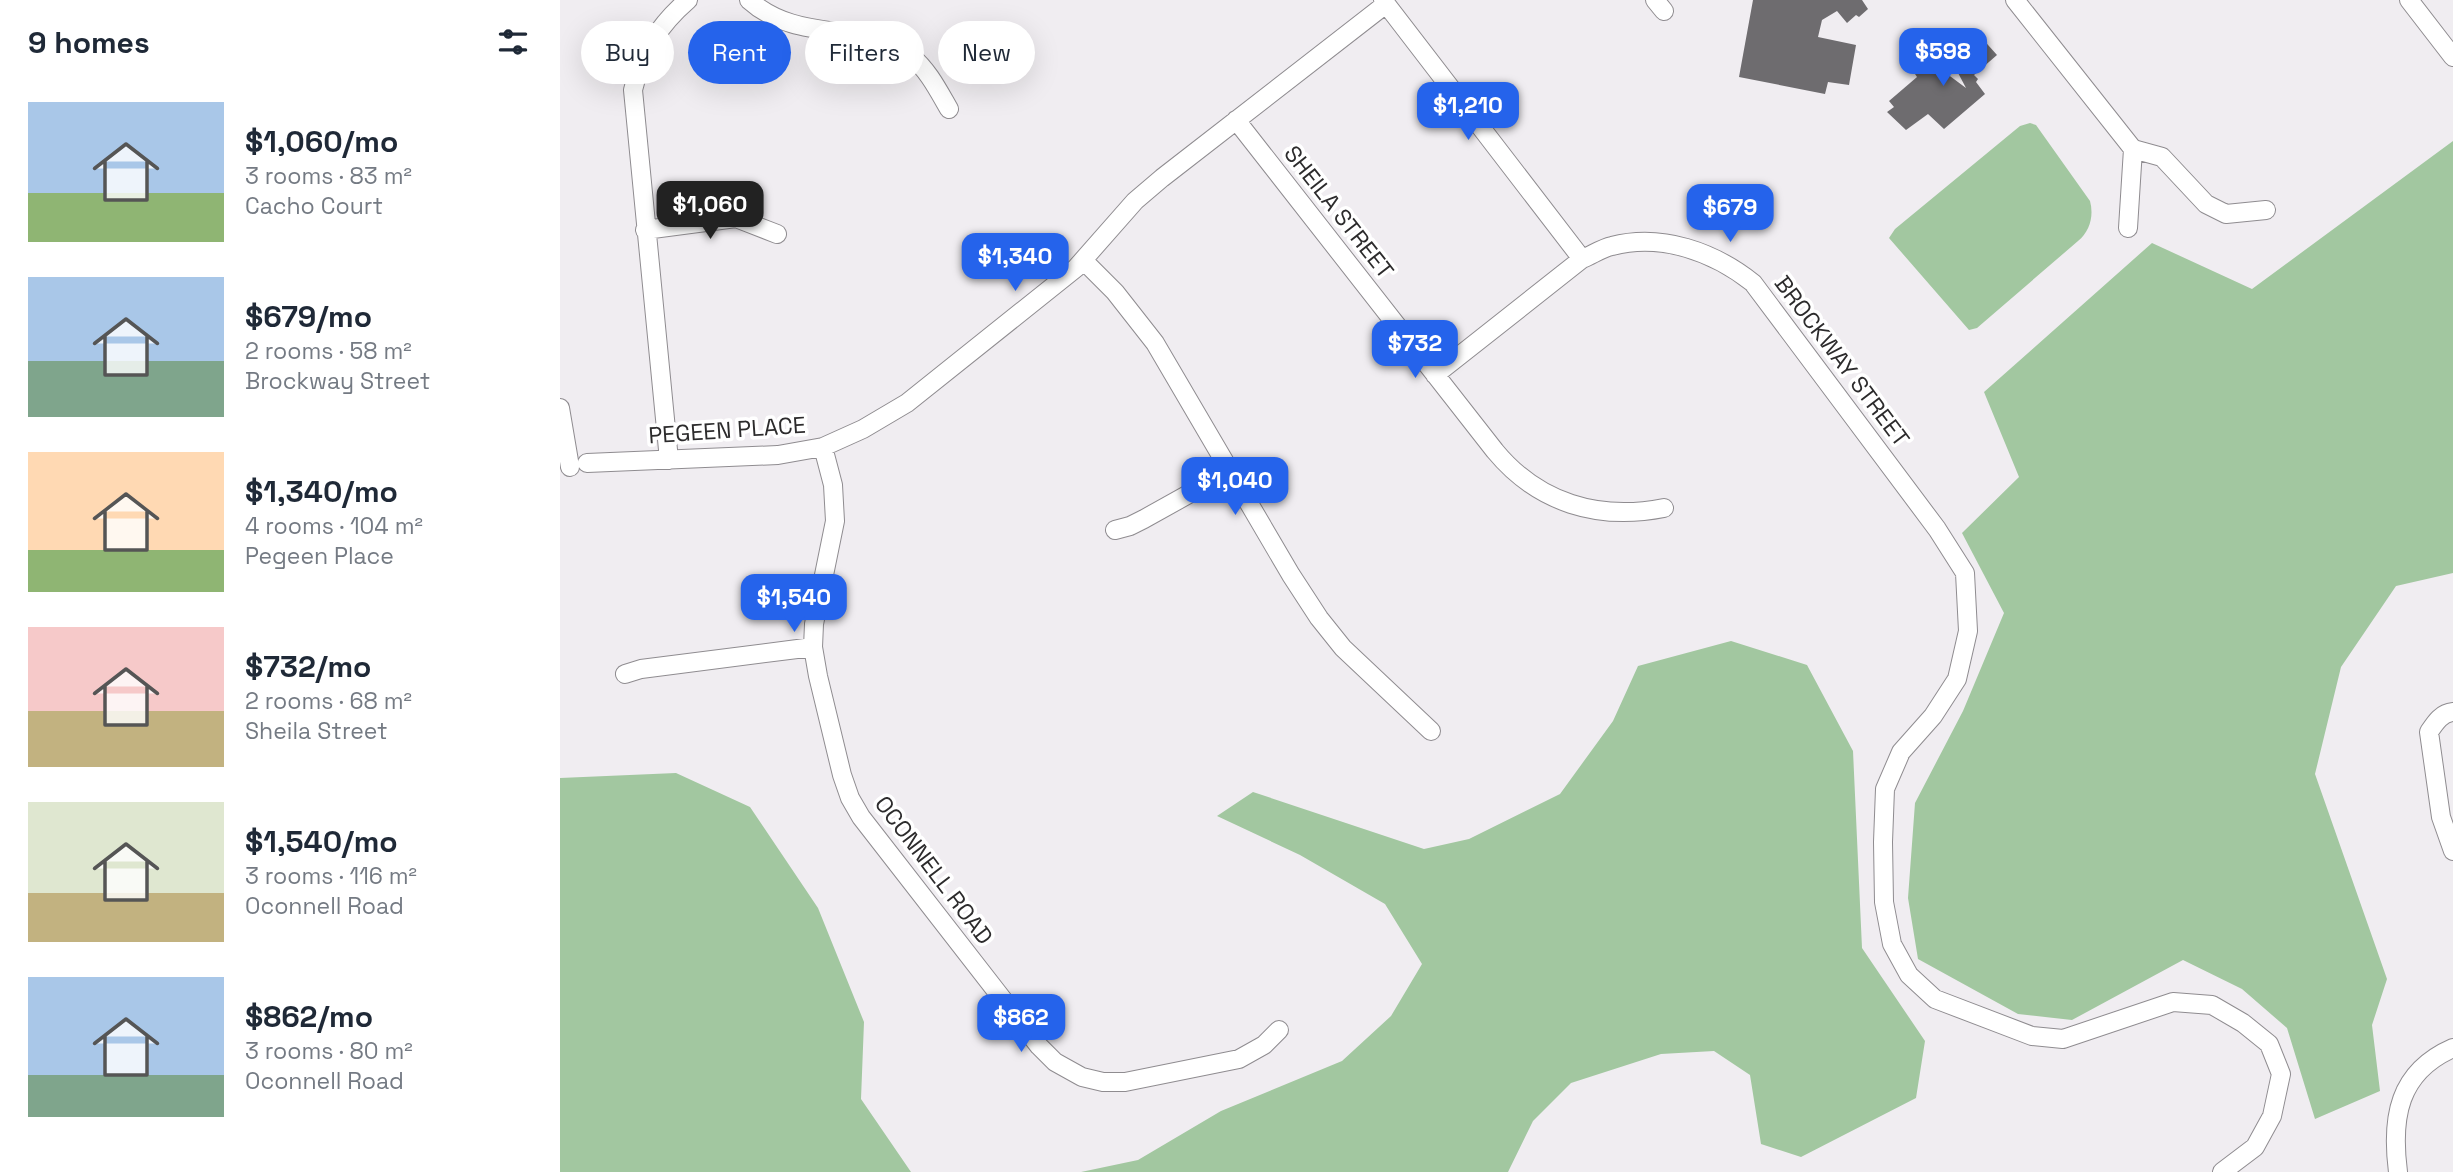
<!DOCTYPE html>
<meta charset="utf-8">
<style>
:root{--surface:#fff;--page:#f2f2f3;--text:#1f2937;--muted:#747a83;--accent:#2563eb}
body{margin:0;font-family:"Space Grotesk",sans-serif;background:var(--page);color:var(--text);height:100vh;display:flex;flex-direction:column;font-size:26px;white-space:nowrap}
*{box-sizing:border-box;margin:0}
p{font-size:23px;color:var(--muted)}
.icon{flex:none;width:38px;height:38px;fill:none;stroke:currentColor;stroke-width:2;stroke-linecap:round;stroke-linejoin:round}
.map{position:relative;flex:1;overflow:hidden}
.details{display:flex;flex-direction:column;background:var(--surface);width:560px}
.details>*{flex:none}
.banner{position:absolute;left:21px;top:21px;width:665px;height:63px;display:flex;gap:14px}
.price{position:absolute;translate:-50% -60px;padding:0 16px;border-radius:14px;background:var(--accent);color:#fff;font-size:23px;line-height:46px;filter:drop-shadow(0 2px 4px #0008)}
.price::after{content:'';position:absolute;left:50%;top:42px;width:21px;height:16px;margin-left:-10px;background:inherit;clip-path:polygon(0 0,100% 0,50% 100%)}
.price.selected{background:#222;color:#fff}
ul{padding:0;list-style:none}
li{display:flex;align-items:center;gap:21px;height:175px;padding:0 28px}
li span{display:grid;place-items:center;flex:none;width:196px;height:140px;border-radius:0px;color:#555}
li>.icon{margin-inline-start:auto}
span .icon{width:84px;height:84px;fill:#fffc;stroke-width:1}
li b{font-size:30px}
h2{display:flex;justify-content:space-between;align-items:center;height:84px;padding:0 28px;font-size:30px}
.chip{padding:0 24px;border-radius:32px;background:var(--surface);box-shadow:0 7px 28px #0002;font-size:24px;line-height:63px}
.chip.selected{background:var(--accent);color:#fff}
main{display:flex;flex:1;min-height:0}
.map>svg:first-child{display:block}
.green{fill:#a2c7a0}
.building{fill:#6e6c6f}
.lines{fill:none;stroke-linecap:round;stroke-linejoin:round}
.minor-casing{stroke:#8f8c90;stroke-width:20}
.minor{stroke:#fff;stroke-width:18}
.labels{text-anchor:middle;stroke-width:7;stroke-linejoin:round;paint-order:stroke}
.street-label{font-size:23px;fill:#2c2b2c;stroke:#fff}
</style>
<main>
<section class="details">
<h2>9 homes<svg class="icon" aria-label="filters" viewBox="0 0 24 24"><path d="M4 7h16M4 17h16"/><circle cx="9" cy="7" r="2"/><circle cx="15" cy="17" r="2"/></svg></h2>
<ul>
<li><span style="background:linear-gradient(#a9c7e8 65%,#8fb573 0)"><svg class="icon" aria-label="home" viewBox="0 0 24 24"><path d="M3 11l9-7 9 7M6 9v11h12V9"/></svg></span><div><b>$1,060/mo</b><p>3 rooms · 83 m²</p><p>Cacho Court</p></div></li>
<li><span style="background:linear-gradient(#a9c7e8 60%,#7fa58c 0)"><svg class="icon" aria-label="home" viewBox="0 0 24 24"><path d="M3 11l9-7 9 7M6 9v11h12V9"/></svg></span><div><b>$679/mo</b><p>2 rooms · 58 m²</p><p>Brockway Street</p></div></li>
<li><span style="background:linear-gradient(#ffd9b3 70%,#8fb573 0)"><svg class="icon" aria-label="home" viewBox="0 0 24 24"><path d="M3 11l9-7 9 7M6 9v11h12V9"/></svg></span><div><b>$1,340/mo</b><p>4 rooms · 104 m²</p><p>Pegeen Place</p></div></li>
<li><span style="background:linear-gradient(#f6c9c9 60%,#c2b280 0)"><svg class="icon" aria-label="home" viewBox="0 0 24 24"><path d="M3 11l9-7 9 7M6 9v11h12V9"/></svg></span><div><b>$732/mo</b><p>2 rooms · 68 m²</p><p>Sheila Street</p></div></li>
<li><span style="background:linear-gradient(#dfe7d0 65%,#c2b280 0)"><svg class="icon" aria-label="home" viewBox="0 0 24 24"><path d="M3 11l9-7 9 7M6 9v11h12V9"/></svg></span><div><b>$1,540/mo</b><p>3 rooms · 116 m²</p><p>Oconnell Road</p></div></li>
<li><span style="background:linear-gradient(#a9c7e8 70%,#7fa58c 0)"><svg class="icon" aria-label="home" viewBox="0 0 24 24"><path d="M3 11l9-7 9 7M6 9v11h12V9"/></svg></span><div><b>$862/mo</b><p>3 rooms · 80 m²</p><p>Oconnell Road</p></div></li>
</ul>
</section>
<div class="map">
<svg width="1893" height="1172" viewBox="0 0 1893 1172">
<rect width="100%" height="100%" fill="#f0edf1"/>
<!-- green -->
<path class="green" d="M1470 123 1476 125 1530 201C1534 216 1530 231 1518 241L1417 328 1409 330 1329 238 1335 229 1460 126Z
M1893 141V573L1836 586 1781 667 1755 774 1827 979 1812 1025 1820 1091 1755 1119 1727 1028 1682 989 1623 960 1512 1020 1458 1014 1358 959 1348 898 1355 803 1403 711 1444 613 1402 533 1459 477 1424 392 1592 243 1692 289Z
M1171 641 1247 665 1293 751 1302 948 1365 1041 1356 1098 1241 1157 1201 1144 1190 1075 1154 1051 1101 1054 1011 1083 973 1121 948 1172H521L578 1160 661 1111 782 1061 831 1016 862 964 825 904 740 855 657 816 693 792 864 849 909 839 1000 794 1053 721 1078 666Z
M116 773 190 807 258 908 304 1022 301 1099 351 1172H0V778Z"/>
<!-- building -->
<path class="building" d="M1193 0H1302L1308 9 1299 17 1296 15 1287 23 1277 11 1262 20 1258 37 1296 45 1289 85 1268 82 1265 94 1179 77Z
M1420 36 1437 55 1414 75 1418 79 1416 82 1425 94 1384 129 1368 114 1346 130 1327 112 1334 107 1329 101 1357 77 1355 74 1371 62 1406 88 1387 52 1406 39 1413 45Z"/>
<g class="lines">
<defs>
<path id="minor" d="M189 0C239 45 306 20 351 56 368 70 378 90 389 109
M823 0 1022 259
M1095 0 1104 11
M1455 0 1573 149
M1849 0 1893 57
M676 120 935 451C978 503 1038 521 1104 508
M1573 149 1602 157 1646 204 1666 214 1706 210
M1568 228 1573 149
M85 230 176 218 217 234
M524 261 555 292 595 343 731 575 759 618 783 648 871 731
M875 375 1022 259C1032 255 1042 248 1052 246 1102 233 1154 252 1193 283L1377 529 1405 573 1408 631 1397 679 1373 716 1341 752 1325 789 1323 842 1324 902 1332 944 1349 975 1375 999 1472 1036 1503 1039 1613 1002 1652 1005 1683 1023 1709 1044 1721 1074 1712 1116 1695 1147 1662 1172
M0 408 10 467
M263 447 273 485 275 521 254 624 253 647 258 676 282 775 290 798 301 817 479 1046 495 1062 522 1077 543 1082H565L679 1059 704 1045 719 1030
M109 460 73 90C82 52 99 25 128 0
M27 463 218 455 263 447 303 429 347 403 516 268 575 201 602 178 826 4
M555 530 570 526 584 519 670 471
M65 674 81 669 253 647
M1893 712C1881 713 1875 723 1869 732L1881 817 1893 851
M1838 1172C1831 1118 1838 1072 1893 1048"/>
</defs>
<!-- minor casing -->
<use href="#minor" class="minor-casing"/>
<!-- minor -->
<use href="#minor" class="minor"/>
</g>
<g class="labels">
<!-- street labels -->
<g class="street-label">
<text transform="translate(779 212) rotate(52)" y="8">SHEILA STREET</text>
<text transform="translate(1282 361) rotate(53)" y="8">BROCKWAY STREET</text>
<text transform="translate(167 430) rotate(-4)" y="8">PEGEEN PLACE</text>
<text transform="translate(374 870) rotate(53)" y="8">OCONNELL ROAD</text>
</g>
</g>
</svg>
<b class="price" style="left:1383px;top:88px">$598</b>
<b class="price" style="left:908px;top:142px">$1,210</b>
<b class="price selected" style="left:150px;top:241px">$1,060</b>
<b class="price" style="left:1170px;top:244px">$679</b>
<b class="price" style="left:455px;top:293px">$1,340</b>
<b class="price" style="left:855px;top:380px">$732</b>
<b class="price" style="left:675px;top:517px">$1,040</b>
<b class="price" style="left:234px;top:634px">$1,540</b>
<b class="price" style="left:461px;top:1054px">$862</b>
<div class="banner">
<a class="chip">Buy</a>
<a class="chip selected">Rent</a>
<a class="chip">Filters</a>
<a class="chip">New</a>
</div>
</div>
</main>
